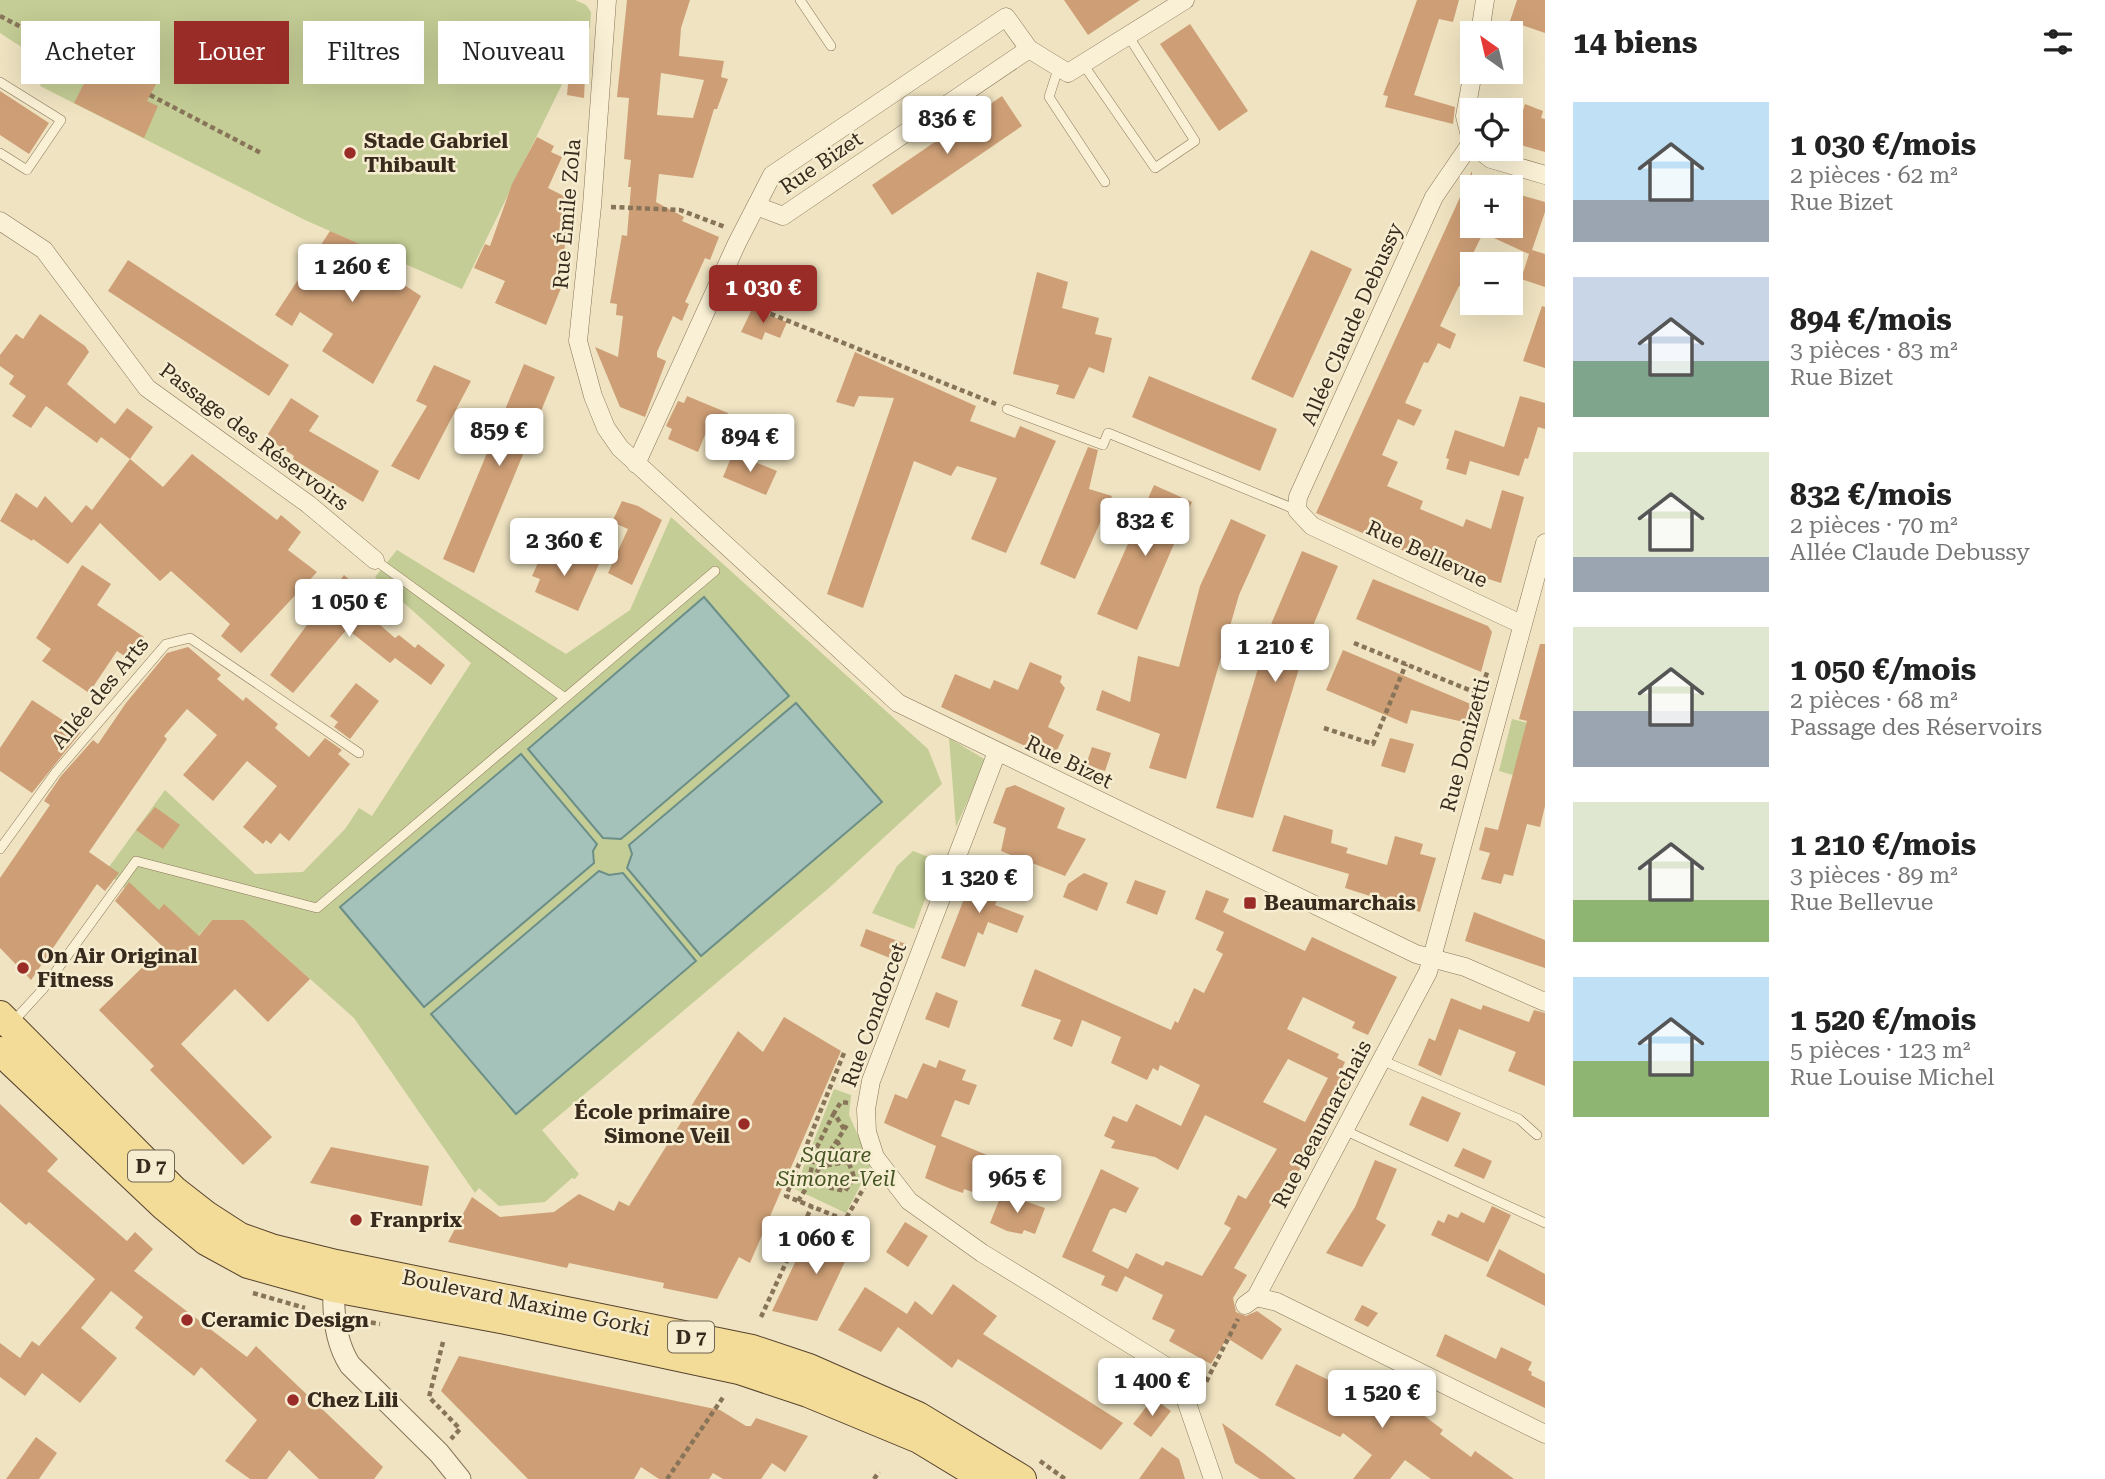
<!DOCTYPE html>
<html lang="fr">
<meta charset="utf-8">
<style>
:root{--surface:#fff;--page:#f6f6f6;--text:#222;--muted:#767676;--accent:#992c27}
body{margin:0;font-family:"Roboto Serif",serif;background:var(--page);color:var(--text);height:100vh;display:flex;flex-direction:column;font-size:26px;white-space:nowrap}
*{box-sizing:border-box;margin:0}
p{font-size:23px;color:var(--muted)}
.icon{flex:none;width:38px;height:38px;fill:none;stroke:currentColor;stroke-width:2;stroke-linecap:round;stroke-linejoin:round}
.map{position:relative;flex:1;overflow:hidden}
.drawer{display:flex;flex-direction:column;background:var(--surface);width:560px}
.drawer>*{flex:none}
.guide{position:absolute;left:21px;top:21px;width:665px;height:63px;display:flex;gap:14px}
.needle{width:46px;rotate:326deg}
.controls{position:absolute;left:1460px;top:21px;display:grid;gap:14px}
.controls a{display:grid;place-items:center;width:63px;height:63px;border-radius:0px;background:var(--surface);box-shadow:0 7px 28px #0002;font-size:35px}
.price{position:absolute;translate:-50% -60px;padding:0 16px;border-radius:7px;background:#fff;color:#222;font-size:23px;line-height:46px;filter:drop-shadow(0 2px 4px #0008)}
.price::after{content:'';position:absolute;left:50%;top:42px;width:21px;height:16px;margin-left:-10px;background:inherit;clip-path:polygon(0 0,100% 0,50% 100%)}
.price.current{background:var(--accent);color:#fff}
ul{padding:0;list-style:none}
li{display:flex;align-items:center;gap:21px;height:175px;padding:0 28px}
li span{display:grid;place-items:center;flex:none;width:196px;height:140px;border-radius:0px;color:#555}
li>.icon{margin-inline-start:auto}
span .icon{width:84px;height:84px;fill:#fffc;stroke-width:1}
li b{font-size:30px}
h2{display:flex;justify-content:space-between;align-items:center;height:84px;padding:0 28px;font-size:30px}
.chip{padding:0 24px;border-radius:0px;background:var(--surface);box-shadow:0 7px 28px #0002;font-size:24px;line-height:63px}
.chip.current{background:var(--accent);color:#fff}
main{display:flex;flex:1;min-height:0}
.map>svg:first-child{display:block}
.green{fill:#c4cd95;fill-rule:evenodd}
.water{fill:#a4c1ba;stroke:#6b8f88;stroke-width:2}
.building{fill:#ce9f76;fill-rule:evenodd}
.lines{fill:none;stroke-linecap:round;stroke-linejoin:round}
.service-casing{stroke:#887458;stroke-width:10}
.minor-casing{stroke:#887458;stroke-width:19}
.tertiary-casing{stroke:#887458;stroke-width:23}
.primary-casing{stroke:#56422d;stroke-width:30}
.path{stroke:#887458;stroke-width:4.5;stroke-dasharray:5 3.5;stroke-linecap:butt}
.service{stroke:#f9f0d5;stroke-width:9}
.minor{stroke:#f9f0d5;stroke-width:18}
.tertiary{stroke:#f9f0d5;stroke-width:21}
.primary{stroke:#f3db98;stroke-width:28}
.poi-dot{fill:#992c27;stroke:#f6edd1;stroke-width:2.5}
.labels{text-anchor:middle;stroke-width:5;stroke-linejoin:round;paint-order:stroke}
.shield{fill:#f6edd1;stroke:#716553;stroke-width:2}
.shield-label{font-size:19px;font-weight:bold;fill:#382b1d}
.poi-label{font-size:21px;font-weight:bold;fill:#382b1d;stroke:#f6edd1;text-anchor:start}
.street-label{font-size:21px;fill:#382b1d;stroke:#f6edd1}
.park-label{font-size:21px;font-style:italic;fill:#465523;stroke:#f6edd1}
</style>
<main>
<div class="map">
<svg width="1545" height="1479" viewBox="0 0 1545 1479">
<rect width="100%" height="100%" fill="#efe3c1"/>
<!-- green -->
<path class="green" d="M0 0H575L586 5 591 12 590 27 462 289 305 220 40 86 49 65 0 33Z
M671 517 928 749 942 784 829 888 542 1130 579 1174 575 1179 572 1178 545 1202 499 1206 479 1188 475 1193 354 1018 244 920H212L189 947 106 871 165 790 255 874 303 872 345 829 359 808 372 816 471 663 375 577 397 550 566 654 630 610ZM789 696 617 837 603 838ZM632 850 701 955 630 863Z
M1512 719 1545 727 1513 775 1499 771Z
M949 738 986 760 956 827Z
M913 851 939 861 914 929 872 913 897 866Z
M834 1089 851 1095 849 1115 871 1165 846 1213 795 1189Z"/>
<!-- water -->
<path class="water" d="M704 597 789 696 621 839 603 838 528 749Z
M796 703 882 802 701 956 627 868 632 854 629 845Z
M521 754 597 844 593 851 594 863 424 1007 340 907Z
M599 871 609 875 623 873 696 961 516 1114 431 1014Z"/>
<!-- building -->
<path class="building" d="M627 0H690L681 28 679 56 724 61 721 77 728 79 717 109H714L693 178 659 174 656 202 684 217 682 221 719 237 710 260 705 258 685 302 689 304 682 321 673 316 657 352V357L666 361 645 417 620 407 595 347 618 357 623 316 616 315 617 304 610 303 622 235 627 236 631 187H628L631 160 624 159 629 98 617 97ZM661 73 704 80 693 118 657 115Z
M1064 0H1140L1088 35Z
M1417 0H1459L1453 22 1439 19 1414 95 1455 107 1453 124 1385 107 1388 96 1383 95Z
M1517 0H1545V33L1510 21Z
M1190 24 1248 111 1219 131 1160 44Z
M587 36 584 98 567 95 569 74Z
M98 56 156 84 147 101 158 106 144 138 74 103Z
M0 91 49 123 29 154 0 135Z
M1002 96 1022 126 892 215 872 185Z
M1525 104 1543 111 1541 118 1545 119V152L1510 142 1515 121 1519 123Z
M537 137 554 146 551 152 562 157 548 188 574 201 573 224 567 222 561 288 546 325 495 303 505 281 474 268 485 244 490 246 512 184Z
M1472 171V226H1510V192L1545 202V212L1532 250 1545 254V287L1521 279 1529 254 1483 233 1466 268 1470 270 1462 287 1459 286 1440 326 1456 334 1450 349 1438 343 1428 363 1424 362 1405 403 1422 410 1414 426 1398 419 1382 455 1398 462 1387 486 1423 501 1420 509 1463 527 1466 519 1491 529 1502 490 1524 497 1501 583 1466 572 1465 577 1316 513Z
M330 231 385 255 377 267 421 296 373 384 322 351 333 334 300 312 292 326 275 315Z
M1311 250 1352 269 1293 398 1251 379Z
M128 260 289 365 269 396 108 291Z
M1037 272 1068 282 1062 308 1099 318 1095 334 1112 338 1104 373 1089 367 1074 399 1056 394 1059 385 1013 374Z
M1542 306 1545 307V368L1523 361Z
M752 309 787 322 780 338 765 332 762 340 741 332Z
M40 314 85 346 89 352 67 384 115 424 127 408 153 427 130 459 101 437 97 443 46 406 31 428 12 416 26 396 9 384 14 376 0 366V355L16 334 23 339Z
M855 352 976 406 970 421 1015 438 1020 426 1056 441 1006 553 971 539 997 478 957 466 951 476 914 461 863 608 827 594 894 398 859 396 854 407 836 402Z
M524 364 555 377 474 573 443 559Z
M434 365 471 381 419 480 391 466 427 406 416 401Z
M1149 376 1277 429 1260 471 1132 417Z
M687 396 728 413 721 430 709 425 698 452 668 439 672 429 666 426 678 401 684 403Z
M1520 396 1545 403V429L1538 427 1528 459 1525 458 1519 476 1470 461 1466 475 1446 469 1449 459 1446 458 1455 430 1504 447Z
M291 398 319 416 309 431 379 471 363 502 293 459 294 456 266 437Z
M1088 447 1098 450 1089 489 1112 496 1075 579 1040 564Z
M733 453 777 471 766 495 723 477Z
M192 454 277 520 281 515 301 532 288 550 317 572 241 653 221 636 230 624 171 571 160 581 100 523 68 564 33 539 32 541 0 521 16 493 37 508 45 496 72 523 86 505 92 510 130 459 163 487Z
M1154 485 1192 502 1137 630 1097 614Z
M622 501 638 506 662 520 632 585 608 573 628 529 612 522Z
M1231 519 1266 535 1239 595 1186 779 1149 768 1160 734 1096 710 1102 690 1130 702 1138 656 1179 667 1200 586Z
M546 545 588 564H599L578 611 535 592 540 579 532 576Z
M1302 551 1338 566 1310 633 1253 818 1216 808 1272 622Z
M82 565 111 584 97 605 144 637 129 659 117 651 89 693 42 661 51 649 36 638Z
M344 575 372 599 363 610 395 638 399 635 415 648 418 644 445 665 431 685 395 658 390 663 347 629 293 693 270 675Z
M1373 579 1488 626 1492 632 1481 672 1356 619Z
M1540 644H1545V806L1540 827 1527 824 1513 876 1504 874 1501 884 1481 879 1490 853 1479 850 1485 827 1498 830 1527 721 1519 719Z
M188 647 221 675 217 679 243 701 246 697 278 724 275 728 309 757 325 738 342 750 338 754 350 764 289 841 280 833 271 844 266 840 263 844 243 827 277 786 247 761 213 801 183 775 217 735 187 709 164 736 167 739 89 852 119 873 105 891 97 884 31 980 0 948V878L50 805 44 801 61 776 93 740 98 744 126 703 167 653Z
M1343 650 1473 705 1468 723 1411 710 1407 724 1326 690Z
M1030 662 1062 676 1060 682 1065 688 1048 727 1064 735 1053 759 941 707 955 674 990 689 994 680 1018 690Z
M356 683 379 701 350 739 334 727 338 722 330 716Z
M32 700 81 732 32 793 0 771V748Z
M1390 738 1414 744 1405 773 1381 766Z
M1092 747 1111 753 1105 771 1086 765Z
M1015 785 1065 808 1057 828 1086 839 1065 876 1001 851 1006 828 993 823 1006 788Z
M155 807 180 825 163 849 136 830Z
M1284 815 1333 830 1331 843 1348 848 1346 853 1387 865 1395 836 1423 844 1420 854 1436 858 1420 912 1345 888 1349 874 1272 851Z
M978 863 1007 875 995 905 1024 916 1017 933 988 922 983 935 978 932 965 967 941 958Z
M1084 873 1108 883 1097 911 1063 897 1068 884Z
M1135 880 1166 891 1157 915 1126 903Z
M129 882 159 910 164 904 199 936 212 920H244L310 979 268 1022 235 989 181 1044 272 1137 243 1165 150 1070 154 1066 99 1010 163 947 115 901Z
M1206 890 1229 899 1223 912 1305 951 1312 937 1397 977 1368 1035 1352 1028 1355 1022 1303 997 1287 1029 1339 1054 1337 1058 1345 1062 1340 1073 1354 1080 1320 1149 1314 1146 1297 1174 1294 1173 1287 1185 1284 1183 1234 1268 1247 1275 1233 1298 1236 1312 1246 1316 1257 1311 1282 1329 1262 1360 1227 1338 1211 1364 1169 1341 1175 1330 1152 1319 1163 1295 1125 1276 1117 1292 1101 1285 1105 1276 1062 1257 1101 1169 1139 1188 1126 1213 1114 1208 1110 1210 1092 1251 1128 1269 1127 1271 1136 1253 1163 1266 1166 1261 1202 1276 1231 1228 1224 1224 1238 1195 1246 1199 1277 1149 1205 1115 1178 1170 1155 1157 1111 1148 1115 1141 1104 1136 1113 1116 1127 1122 1136 1104 1181 1126 1200 1085 1160 1065 1158 1071 1153 1068 1147 1080 1111 1063 1121 1037 1082 1020 1072 1047 1053 1039 1061 1020 1021 1006 1035 969 1171 1030 1175 1021 1178 1023 1194 988 1204 993 1223 954 1216 950 1224 932 1195 919ZM1288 1059 1328 1078 1305 1122 1263 1102Z
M1474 912 1545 940V968L1465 941Z
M866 929 906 944 900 962 860 946Z
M936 992 958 1001 949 1028 925 1019Z
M1451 998 1481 1010 1483 1005 1529 1022 1534 1010 1545 1013V1086L1508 1071 1516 1052 1459 1029 1441 1076 1418 1065 1429 1038 1435 1041Z
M784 1017 841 1051 750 1263 739 1257 717 1299 663 1288 664 1283 569 1263 567 1268 448 1242 472 1197 500 1217 554 1212 579 1194 614 1211 619 1201 629 1206 738 1031 763 1052Z
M939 1060 966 1070 962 1080 977 1085 969 1105 955 1100 941 1136 999 1160 984 1196 964 1189 963 1193 951 1189 925 1178 936 1146 884 1123 895 1094 907 1099 923 1063 936 1068Z
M1422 1096 1461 1113 1448 1142 1409 1125Z
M0 1104 58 1159 47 1171 127 1241 135 1232 153 1249 134 1271 247 1357 256 1346 383 1467 374 1479H319L289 1450 267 1479H250L225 1461 257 1420 201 1367 194 1376 135 1328 143 1317 111 1291 81 1328 117 1358 80 1403 42 1373 25 1396 0 1377V1343L20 1358 32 1341 39 1346 95 1279 29 1222 26 1225 0 1202Z
M331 1147 429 1166 422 1206 310 1183Z
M1463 1148 1492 1161 1484 1179 1454 1166Z
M1375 1160 1397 1169 1376 1219 1386 1225 1362 1267 1326 1253 1355 1207Z
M1002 1193 1045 1208 1035 1234 1024 1230 1022 1234 1007 1231 990 1223Z
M1492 1206 1511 1215 1488 1262 1431 1235 1438 1220 1444 1223 1448 1214 1458 1218 1461 1212 1484 1223Z
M905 1222 928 1236 908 1267 886 1252Z
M832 1223 858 1234 817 1321 772 1311 800 1252 815 1259Z
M1499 1249 1545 1274V1306L1486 1276Z
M953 1284 997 1316 983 1334 1123 1423 1101 1450 958 1359 952 1368 898 1327 881 1352 838 1330 865 1287 907 1314 915 1301 932 1315Z
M1362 1305 1378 1313 1368 1327 1354 1320Z
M1445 1334 1496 1359 1501 1347 1532 1362 1528 1370 1532 1372 1531 1375 1545 1382V1408L1436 1356Z
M459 1356 720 1410 746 1426H751L756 1418 808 1436 785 1472 772 1463 761 1479H723L713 1473 709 1479H659L641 1467 634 1479H528L441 1391Z
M1296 1364 1369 1400 1381 1383 1443 1430 1440 1434 1471 1457 1475 1451 1514 1479H1431L1405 1460 1390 1479H1353L1372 1455 1343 1433 1340 1437 1275 1405Z
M1153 1398 1171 1411 1151 1437 1133 1424Z
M1222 1423 1263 1453 1296 1479H1260L1235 1463Z
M36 1437 57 1453 39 1479H6Z
M1162 1447 1179 1459 1185 1479H1139Z"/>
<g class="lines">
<defs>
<path id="service" d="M800 0 831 46
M1083 64 1155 168 1195 141 1129 37
M1058 69 1049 97 1105 182
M0 82 61 120 27 170 0 153
M1007 409 1103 445 1108 433 1297 510
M375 560 565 698
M0 849 56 772 166 644 190 638 359 753
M11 1024 43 989 136 861 317 908 715 571
M1381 1060 1519 1119 1537 1135
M1344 1130 1545 1223"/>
<path id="minor" d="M607 0 592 206 578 341 593 396 606 428 620 448 898 703 1416 954 1465 967 1545 1002
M1480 33 1485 0
M1471 143 1434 197 1298 497 1297 510 1312 526 1521 624
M1472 144 1465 116 1473 72
M1478 149 1491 159 1545 175
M756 206 783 216 1029 49
M0 221 44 250 147 388 308 504 375 560
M636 464 737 243 772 175 1006 17 1029 49 1068 73 1185 0
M997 752 871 1081 866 1109 867 1132 875 1157 909 1201 982 1253 1164 1365 1179 1380 1213 1479
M1256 1297 1277 1302 1545 1434
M1245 1305 1256 1297 1428 972 1545 543"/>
<path id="tertiary" d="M335 1273C332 1304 333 1339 350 1365L439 1453 460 1479"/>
<path id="primary" d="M0 1015 174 1190 206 1215 240 1237 271 1248 336 1264 752 1349 809 1368 918 1416 1022 1479
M0 1051 165 1207 206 1241 248 1264 334 1288 506 1320 739 1370 808 1393 919 1439 985 1479"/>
</defs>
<!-- service casing -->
<use href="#service" class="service-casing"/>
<!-- minor casing -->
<use href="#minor" class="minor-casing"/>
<!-- tertiary casing -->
<use href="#tertiary" class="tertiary-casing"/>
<!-- primary casing -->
<use href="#primary" class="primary-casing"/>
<!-- path -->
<path class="path" d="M0 16 94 65
M150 95 261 153
M611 207 680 210 725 227
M731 298 996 404
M1354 643 1479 694 1488 670
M1324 728 1373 744 1406 664
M844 1053 786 1196 845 1220 869 1179
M844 1129 834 1113 841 1102 849 1103
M837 1141C843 1152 851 1165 854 1178L845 1191 827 1187 822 1177V1166L847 1162
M813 1180 810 1175 816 1149 834 1113
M798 1201 847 1125
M253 1293 305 1308
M761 1317 812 1206
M354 1320 380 1324
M443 1342 429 1397 460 1429 451 1439
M1198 1381 1206 1382 1238 1319
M1040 1461 1065 1479
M667 1479 724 1396
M874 1479 879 1472"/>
<!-- service -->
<use href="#service" class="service"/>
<!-- minor -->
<use href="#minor" class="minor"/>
<!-- tertiary -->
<use href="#tertiary" class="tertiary"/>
<!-- primary -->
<use href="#primary" class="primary"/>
</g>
<!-- markers -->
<g class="poi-dot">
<circle cx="350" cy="153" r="7"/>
<rect x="1243" y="896" width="14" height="14" rx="3.5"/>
<circle cx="23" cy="968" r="7"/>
<circle cx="744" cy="1124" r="7"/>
<circle cx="356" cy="1220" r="7"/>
<circle cx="187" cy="1320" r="7"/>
<circle cx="293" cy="1400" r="7"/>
</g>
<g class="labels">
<!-- shield labels -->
<g class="shield">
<rect x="128" y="1150.5" width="46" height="31" rx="5"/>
<rect x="668" y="1321.5" width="46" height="31" rx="5"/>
</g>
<g class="shield-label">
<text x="151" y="1173">D 7</text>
<text x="691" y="1344">D 7</text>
</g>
<!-- poi labels -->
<g class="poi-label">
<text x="364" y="148">Stade Gabriel<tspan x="364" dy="24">Thibault</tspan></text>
<text x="1264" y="910">Beaumarchais</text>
<text x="37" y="963">On Air Original<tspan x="37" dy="24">Fitness</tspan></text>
<text x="730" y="1119" text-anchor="end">École primaire<tspan x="730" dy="24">Simone Veil</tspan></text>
<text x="370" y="1227">Franprix</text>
<text x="201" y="1327">Ceramic Design</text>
<text x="307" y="1407">Chez Lili</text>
</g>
<!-- street labels -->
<g class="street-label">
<text transform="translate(821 163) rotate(-34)" y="7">Rue Bizet</text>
<text transform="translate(567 214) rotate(-85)" y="7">Rue Émile Zola</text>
<text transform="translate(1352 324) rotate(-66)" y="7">Allée Claude Debussy</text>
<text transform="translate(254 437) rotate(37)" y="7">Passage des Réservoirs</text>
<text transform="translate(1427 554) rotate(25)" y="7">Rue Bellevue</text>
<text transform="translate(100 693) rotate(-50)" y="7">Allée des Arts</text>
<text transform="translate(1465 745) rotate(-75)" y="7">Rue Donizetti</text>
<text transform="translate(1069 762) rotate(26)" y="7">Rue Bizet</text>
<text transform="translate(874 1015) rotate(-70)" y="7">Rue Condorcet</text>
<text transform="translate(1322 1124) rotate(-62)" y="7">Rue Beaumarchais</text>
<text transform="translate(526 1303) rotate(12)" y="7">Boulevard Maxime Gorki</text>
</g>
<!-- park labels -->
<g class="park-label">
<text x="836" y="1162">Square<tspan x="836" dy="24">Simone-Veil</tspan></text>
</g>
</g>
</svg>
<div class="controls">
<a><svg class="needle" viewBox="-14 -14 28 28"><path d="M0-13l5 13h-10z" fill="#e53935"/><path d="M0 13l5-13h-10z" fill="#767676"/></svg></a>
<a><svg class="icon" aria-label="locate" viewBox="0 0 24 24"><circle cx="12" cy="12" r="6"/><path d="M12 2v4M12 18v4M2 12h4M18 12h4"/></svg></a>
<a>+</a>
<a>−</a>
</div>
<b class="price" style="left:947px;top:156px">836 €</b>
<b class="price" style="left:352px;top:304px">1 260 €</b>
<b class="price current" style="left:763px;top:325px">1 030 €</b>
<b class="price" style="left:499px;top:468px">859 €</b>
<b class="price" style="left:750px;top:474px">894 €</b>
<b class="price" style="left:1145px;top:558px">832 €</b>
<b class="price" style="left:564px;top:578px">2 360 €</b>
<b class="price" style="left:349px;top:639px">1 050 €</b>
<b class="price" style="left:1275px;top:684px">1 210 €</b>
<b class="price" style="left:979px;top:915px">1 320 €</b>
<b class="price" style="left:1017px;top:1215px">965 €</b>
<b class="price" style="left:816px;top:1276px">1 060 €</b>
<b class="price" style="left:1152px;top:1418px">1 400 €</b>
<b class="price" style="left:1382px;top:1430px">1 520 €</b>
<div class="guide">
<a class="chip">Acheter</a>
<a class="chip current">Louer</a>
<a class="chip">Filtres</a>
<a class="chip">Nouveau</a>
</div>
</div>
<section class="drawer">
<h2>14 biens<svg class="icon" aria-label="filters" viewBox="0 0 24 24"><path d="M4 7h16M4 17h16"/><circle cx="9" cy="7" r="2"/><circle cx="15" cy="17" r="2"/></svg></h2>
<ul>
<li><span style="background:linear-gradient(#bfe0f5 70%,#9aa5b1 0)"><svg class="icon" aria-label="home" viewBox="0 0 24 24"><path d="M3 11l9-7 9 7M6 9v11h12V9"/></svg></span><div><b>1 030 €/mois</b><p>2 pièces · 62 m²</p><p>Rue Bizet</p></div></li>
<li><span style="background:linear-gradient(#c9d6e8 60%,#7fa58c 0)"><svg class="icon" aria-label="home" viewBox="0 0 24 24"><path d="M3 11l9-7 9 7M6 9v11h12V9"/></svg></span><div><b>894 €/mois</b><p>3 pièces · 83 m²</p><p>Rue Bizet</p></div></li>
<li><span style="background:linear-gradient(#dfe7d0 75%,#9aa5b1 0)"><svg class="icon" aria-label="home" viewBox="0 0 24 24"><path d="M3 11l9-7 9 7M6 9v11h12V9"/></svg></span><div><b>832 €/mois</b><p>2 pièces · 70 m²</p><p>Allée Claude Debussy</p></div></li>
<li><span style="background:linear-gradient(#dfe7d0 60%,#9aa5b1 0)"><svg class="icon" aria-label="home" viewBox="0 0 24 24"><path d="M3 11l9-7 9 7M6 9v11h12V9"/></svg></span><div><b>1 050 €/mois</b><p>2 pièces · 68 m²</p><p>Passage des Réservoirs</p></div></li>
<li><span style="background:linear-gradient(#dfe7d0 70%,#8fb573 0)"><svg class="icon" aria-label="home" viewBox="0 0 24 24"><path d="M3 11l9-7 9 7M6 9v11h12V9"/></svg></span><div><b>1 210 €/mois</b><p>3 pièces · 89 m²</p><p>Rue Bellevue</p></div></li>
<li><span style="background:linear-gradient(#bfe0f5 60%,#8fb573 0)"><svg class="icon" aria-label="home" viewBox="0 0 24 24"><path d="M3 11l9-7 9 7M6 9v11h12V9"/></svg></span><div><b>1 520 €/mois</b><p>5 pièces · 123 m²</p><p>Rue Louise Michel</p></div></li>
</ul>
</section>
</main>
